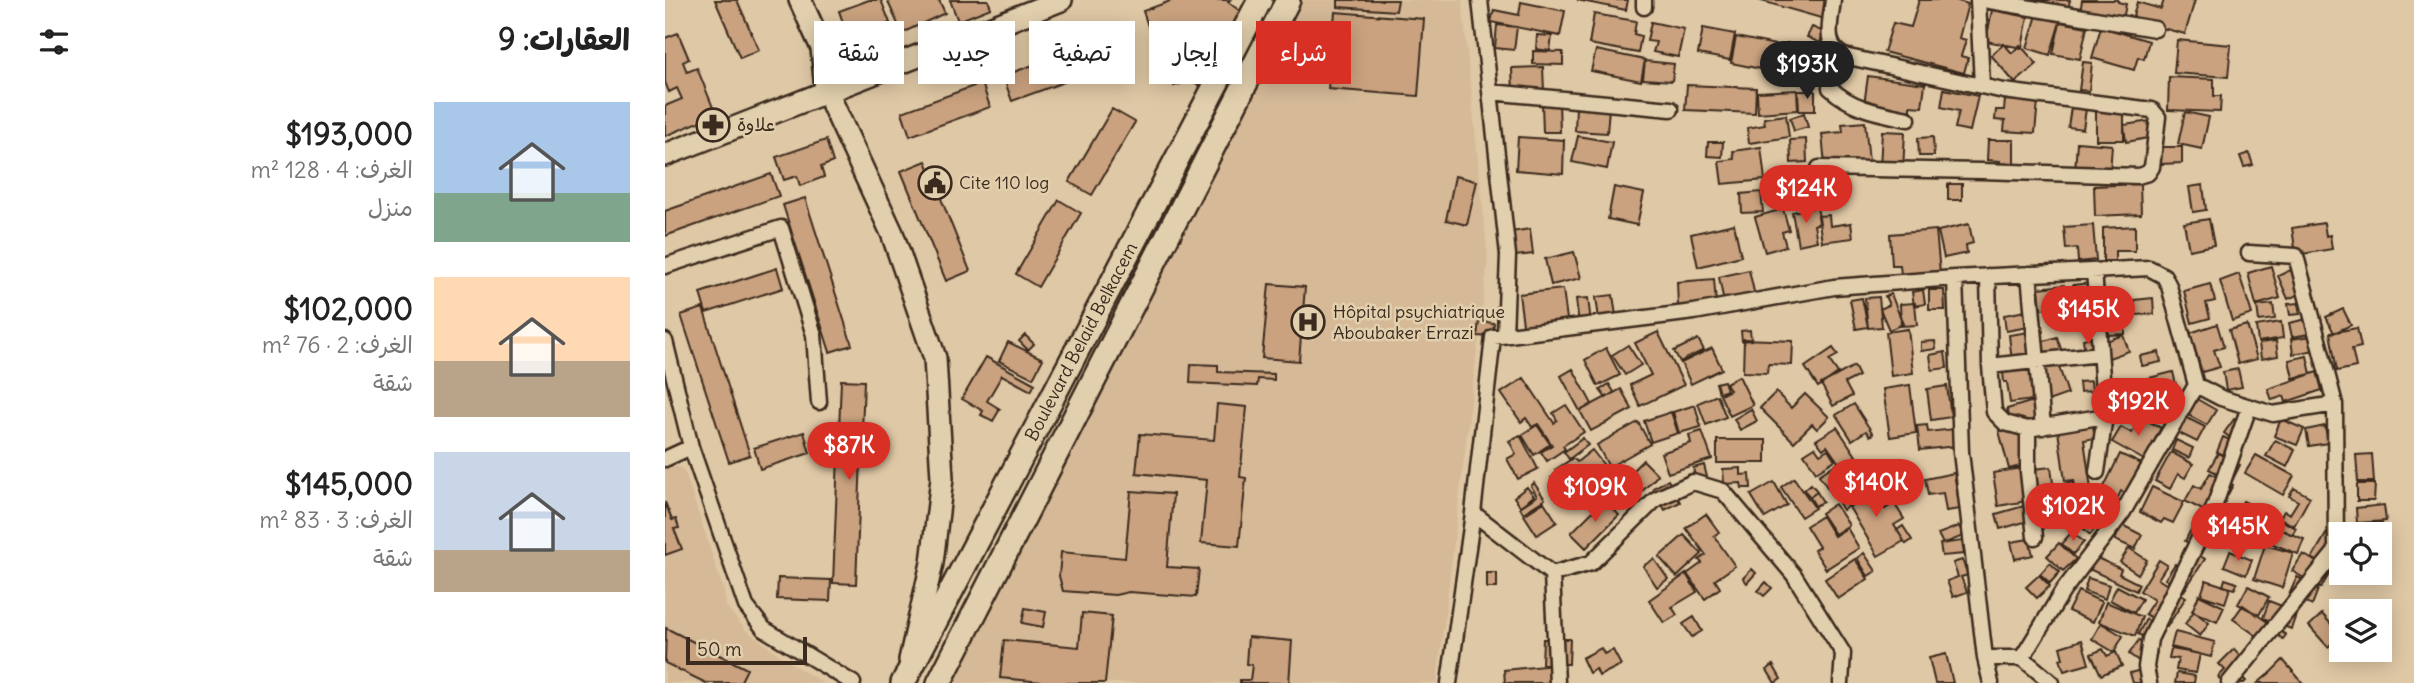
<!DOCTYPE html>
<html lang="ar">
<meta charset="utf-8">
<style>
:root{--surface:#fff;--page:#f6f6f6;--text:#222;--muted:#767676;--accent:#d93025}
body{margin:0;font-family:Delius,"Playpen Sans Arabic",sans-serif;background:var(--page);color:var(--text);direction:rtl;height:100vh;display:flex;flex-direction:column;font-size:26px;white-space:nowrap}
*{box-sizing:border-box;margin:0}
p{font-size:23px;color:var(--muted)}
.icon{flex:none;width:38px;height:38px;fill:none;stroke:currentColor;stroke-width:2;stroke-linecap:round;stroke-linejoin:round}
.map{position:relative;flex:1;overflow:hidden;direction:ltr}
.details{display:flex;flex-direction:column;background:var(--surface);width:665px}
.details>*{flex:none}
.hud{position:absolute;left:21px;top:21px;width:665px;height:63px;direction:rtl;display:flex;gap:14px}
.controls{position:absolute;left:1664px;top:522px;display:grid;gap:14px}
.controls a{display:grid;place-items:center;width:63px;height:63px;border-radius:0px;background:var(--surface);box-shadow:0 4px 18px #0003;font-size:35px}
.scale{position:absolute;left:21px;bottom:18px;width:121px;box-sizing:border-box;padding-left:7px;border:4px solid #3b2a1e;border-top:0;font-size:19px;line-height:24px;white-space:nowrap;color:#3b2a1e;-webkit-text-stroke:5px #e2cfad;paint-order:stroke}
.price{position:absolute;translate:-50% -60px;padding:0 16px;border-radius:24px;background:var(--accent);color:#fff;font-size:23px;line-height:46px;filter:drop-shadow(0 2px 4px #0008)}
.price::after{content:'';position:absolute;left:50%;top:42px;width:21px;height:16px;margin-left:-10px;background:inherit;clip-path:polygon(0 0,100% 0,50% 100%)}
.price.selected{background:#222;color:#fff}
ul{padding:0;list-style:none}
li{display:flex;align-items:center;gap:21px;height:175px;padding:0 35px}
li span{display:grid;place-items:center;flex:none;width:196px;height:140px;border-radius:0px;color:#555}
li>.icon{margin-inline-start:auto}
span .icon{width:84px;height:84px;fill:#fffc;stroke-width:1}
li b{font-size:30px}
h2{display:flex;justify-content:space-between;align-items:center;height:84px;padding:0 35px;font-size:30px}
.tag{padding:0 24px;border-radius:0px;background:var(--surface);box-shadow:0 4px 18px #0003;font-size:24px;line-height:63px}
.tag.selected{background:var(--accent);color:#fff}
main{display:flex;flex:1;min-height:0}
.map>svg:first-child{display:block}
.built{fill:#d6ba98}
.building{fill:#caa27f;stroke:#3b2a1e;stroke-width:2}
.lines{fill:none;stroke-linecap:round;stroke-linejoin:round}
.street-casing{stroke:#3b2a1e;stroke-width:19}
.secondary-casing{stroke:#3b2a1e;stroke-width:26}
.primary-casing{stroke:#3b2a1e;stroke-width:28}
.street{stroke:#e2cfad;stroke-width:14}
.secondary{stroke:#e2cfad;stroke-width:21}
.primary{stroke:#e2cfad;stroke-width:23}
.labels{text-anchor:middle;stroke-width:5;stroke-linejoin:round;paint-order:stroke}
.poi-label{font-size:18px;fill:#3b2a1e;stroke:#e2cfad;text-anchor:start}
.street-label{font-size:18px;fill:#3b2a1e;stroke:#e2cfad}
</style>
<main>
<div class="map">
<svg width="1749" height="683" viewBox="0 0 1749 683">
<rect width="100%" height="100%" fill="#dfc8a5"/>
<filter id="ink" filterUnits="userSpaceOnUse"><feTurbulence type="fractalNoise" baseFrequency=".0143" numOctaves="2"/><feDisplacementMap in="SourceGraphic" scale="14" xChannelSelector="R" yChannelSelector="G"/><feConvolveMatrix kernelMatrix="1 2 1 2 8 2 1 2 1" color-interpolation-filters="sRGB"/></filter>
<g filter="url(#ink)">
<!-- built -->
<path class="built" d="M630 0H797L823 260 772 683H286Z
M8 466 16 467 21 475 59 591 61 606 81 630 130 666 159 683H0V469Z"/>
<!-- building -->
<path class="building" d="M50 0H72L94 50 75 58Z
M204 0H216L225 23 184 39 174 11Z
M274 0 280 13 237 33 223 2 226 0Z
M285 0H323L326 8 293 21Z
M508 0H565L563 2 579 14 537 88 527 80 509 86 494 40 486 35 478 11Z
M673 0H733L731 11 673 7Z
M912 0H963L961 10Z
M1093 0H1169L1163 20Z
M1254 0H1290L1303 4 1294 38 1301 40 1296 56 1303 58 1299 73 1219 52 1228 23 1246 27Z
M1370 0H1405L1403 10 1369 3Z
M1417 0H1453V2L1461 4 1458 20 1415 13Z
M1499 0H1530L1520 34 1467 20 1472 2 1496 9Z
M856 2 900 11 895 36 826 22 829 10 854 15Z
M1327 10 1363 17 1357 48 1321 41Z
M670 12 759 19 753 96 663 89Z
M929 14 971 21 969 34 976 36 973 53 924 44Z
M1372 15 1395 22 1385 55 1362 48Z
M986 22 1019 29 1013 57 988 52 991 42 982 41Z
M1395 22 1422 27 1415 59 1388 54Z
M832 25 852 27 849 50 830 48Z
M1147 27 1159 32 1155 43 1142 37Z
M1436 27 1484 41 1479 59 1473 57 1469 70 1427 58Z
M1038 28 1070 34 1065 60 1033 54Z
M13 33 24 59 18 62 22 72 32 68 51 115 0 136V106L17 99 12 88 4 92 0 82V38Z
M872 35 887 36 885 51 871 49Z
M1071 37 1111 45 1106 71 1066 63Z
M1512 40 1566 45 1563 77 1509 73Z
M1122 43 1156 51 1148 85 1114 78Z
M1339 44 1347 53 1355 45 1372 64 1350 83 1326 55Z
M418 47 427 72 347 101 338 76Z
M931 50 980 60 976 81 926 71Z
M868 51 898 52V65L868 64Z
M980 61 1009 64 1007 81 978 79Z
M1418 62 1427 63 1424 91 1414 90Z
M878 67 879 91 848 92 847 68Z
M1203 76 1260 84 1257 107 1245 106V111L1199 105Z
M1504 77 1549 79V96H1556L1555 112 1503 110Z
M317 83 325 107 245 136 237 112Z
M1022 85 1091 88 1090 113 1020 110Z
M1279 89 1313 96 1305 131 1290 128 1294 111 1276 107Z
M1132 90 1133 110 1093 113 1092 92Z
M1133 91H1150V111H1134Z
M1340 100 1373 101 1370 133 1339 131 1340 121 1330 120 1331 110H1339Z
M894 102 895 132H878L877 103Z
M911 106 944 108 942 133 910 131Z
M1406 107 1421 109 1418 129 1403 127Z
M447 109 470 122 427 195 404 182Z
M1431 110H1459V140H1431Z
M1520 112 1544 117 1537 149 1513 144Z
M1139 113 1143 127 1129 131 1125 118Z
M1121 115 1124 137 1084 143 1082 128 1100 125 1099 118Z
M1486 121 1489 137 1461 142 1459 125Z
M1200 122 1204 161 1160 165 1157 134 1178 132 1177 124Z
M1217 131 1240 132 1238 170 1215 168Z
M913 136 947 142 942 169 907 162Z
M853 137 899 140 898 174 851 170Z
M1268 137 1269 156H1254L1253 138Z
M1141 139 1142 162 1126 163 1125 140Z
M161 140 168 162 156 167 159 177 135 186 132 176 119 180 111 157Z
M1323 140H1349V170L1335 169V161L1322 160Z
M1043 142H1058L1057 157 1042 156Z
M1412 142 1447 145 1445 173 1410 171Z
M1096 147 1100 180 1057 184 1054 161 1069 159 1068 151Z
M1495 147H1517V163L1495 164Z
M1584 153 1588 165 1579 167 1575 156Z
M261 161 305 271 281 281 236 171Z
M106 174 114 196 0 236V211Z
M790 176 812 181 802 225 781 220Z
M1283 184H1297V200H1283Z
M1475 184 1476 214 1430 216 1429 186Z
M1538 185 1541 210 1528 212 1524 187Z
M949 187 979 193 972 225 943 219Z
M1096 192 1098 212 1077 213 1076 194Z
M140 198 187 345 165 352 118 205Z
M394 200 416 213 373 287 351 274Z
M1152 207 1155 223 1149 225 1152 241 1133 245 1127 212Z
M1118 209 1124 230 1117 232 1121 246 1100 252 1090 217Z
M1164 215 1165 226 1186 223 1188 238 1157 242 1153 216Z
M1544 219 1549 245 1524 250 1519 223Z
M1659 223 1661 236 1665 235 1667 249 1631 255 1627 228Z
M1069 224 1076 256 1033 267 1026 234Z
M1304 224 1308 243 1301 245 1302 253 1279 258 1273 231Z
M1428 225 1431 260 1413 262 1412 248 1401 249 1399 227Z
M1470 226V251H1450V261H1438V228Z
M865 229 868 254 850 256 846 232Z
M1271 230 1275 273 1236 275 1235 265H1227L1225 234Z
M909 252 916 278 886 285 880 259Z
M1606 266 1615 298 1591 305 1583 273Z
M1632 267 1642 291 1623 299 1613 276Z
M112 268 118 288 41 313 35 293Z
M1084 270 1090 296 1059 303 1054 277Z
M1574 274 1587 314 1567 321 1555 281Z
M1049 279 1051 304 1013 306 1012 282Z
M1425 283 1427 303 1410 305 1408 285Z
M604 284 640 287 634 361 597 358Z
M1545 284 1550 301 1541 303 1545 318 1527 323 1519 291Z
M1399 285 1401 306 1376 309 1374 288Z
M898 289 903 327 859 332 854 294Z
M1258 290 1260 304 1249 306 1247 292Z
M1264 290H1279L1280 310H1264Z
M1226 294 1238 324 1224 330 1215 309 1224 305 1220 296Z
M948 295 951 316 934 319 931 297Z
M1214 297 1217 327 1203 328 1200 298Z
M923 298 926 323 914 325 911 299Z
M1197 298 1203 327 1191 329 1185 300Z
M1488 298 1489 314 1470 315 1469 300Z
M1250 303 1252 325 1236 326 1235 304Z
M1633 303 1635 314 1625 315 1623 304Z
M1608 304 1610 319 1594 321 1592 306Z
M38 308 85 455 64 462 16 315Z
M1678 309 1686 325 1669 333 1661 317Z
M1366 310 1369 326 1341 331 1339 315Z
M1428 311 1429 320 1407 324 1405 315Z
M1646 318 1649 333 1627 337 1624 323Z
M814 321 829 323 827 337 812 336Z
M1460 321V334L1443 335V322Z
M1616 322 1618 338 1593 342 1591 326Z
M1552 324 1559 347 1549 350 1555 367 1537 372 1525 333Z
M1582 325 1592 359 1573 364 1564 330Z
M1692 328 1696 347 1687 349 1691 367 1672 371 1665 333Z
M1243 329 1248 373 1226 376 1221 332Z
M1085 330 1086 340 1077 341 1076 331Z
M993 332 1019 385 975 406 965 385 986 375 970 343Z
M1365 332 1368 359 1347 361 1344 335Z
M360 335 369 344 363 350 354 341Z
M1458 335 1464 351 1444 358 1438 342Z
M1647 336 1650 350 1628 354 1626 339Z
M1392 337 1398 355 1378 361 1373 343Z
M1426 337 1428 353 1420 354 1418 339Z
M1033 339 1039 350 1015 362 1009 351Z
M1079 339 1128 341 1127 365 1103 364 1102 373 1078 372Z
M1270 341 1271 349 1256 351V342Z
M1611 341 1613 356 1596 359 1594 343Z
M343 342 378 359 368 378 334 361Z
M963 345 976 365 960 375 947 355Z
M941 348 955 375 933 386 920 360Z
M1047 348 1057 369 1026 384 1016 363Z
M1168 348 1173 355 1164 360 1173 373 1153 387 1140 367Z
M1280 352 1282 368 1267 370 1265 355Z
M1494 352 1496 362 1477 366 1475 356Z
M1642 356 1646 374 1628 378 1624 360Z
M321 357 370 384 366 391 337 375 322 401 335 409 328 421 316 415 318 411 297 399Z
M526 364 553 365V372L609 374V380L593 379 592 386 525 383Z
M1393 364 1403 394 1383 401 1373 371Z
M1189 366 1194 376 1180 383 1187 396 1168 406 1156 384Z
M1371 368 1373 385 1366 386 1368 400 1345 403 1342 382H1339L1338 372Z
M908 369 927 404 915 411 896 376Z
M1573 369 1577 387 1561 390 1558 372Z
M1508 372 1512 389 1499 392 1503 407 1483 411 1476 380Z
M1652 372 1657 390 1621 402 1619 396 1607 400 1603 389Z
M1074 376 1088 405 1065 416 1055 395 1065 390 1061 383Z
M859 378 889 423 892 420 888 413 901 405 919 432 898 446 900 449 882 461 876 452 887 445 873 424 867 427 861 418 856 422 836 393Z
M176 380 199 381 191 584 168 583Z
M1059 381 1062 390 1054 393 1051 383Z
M1426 381 1427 391 1415 392 1414 382Z
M944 384 949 392 941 398 935 390Z
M1245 385 1251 433 1225 437 1218 389Z
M1470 385 1475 410 1462 412 1457 387Z
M1282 386 1286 417 1266 420 1262 389Z
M956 389 967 409 926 431 915 411Z
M1111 392 1126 408 1140 394 1164 417 1152 429 1147 424 1129 442 1095 408Z
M1052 395 1061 417 1041 425 1033 403Z
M1530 398 1551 410 1542 425 1521 414Z
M1372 400 1377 417 1347 426 1342 409Z
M552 404 582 407 575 477 581 478 574 546 536 543 542 480 471 473 475 434 549 440Z
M1189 404 1208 434 1205 436 1201 431 1187 440 1171 415Z
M1030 405 1036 427 1014 433 1008 412Z
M1086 409 1092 421 1075 430 1069 419Z
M1006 412 1013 433 986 442 979 421Z
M1476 417 1496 428 1479 460 1447 442 1456 427 1467 433Z
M1520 417 1540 427 1532 442 1512 432Z
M1569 419 1581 427 1571 442 1559 433Z
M1616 419 1639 429 1632 445 1609 436Z
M973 422 985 444 944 467 932 445Z
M872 425 885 444 869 455 857 435Z
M1262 425 1263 432 1289 429 1291 446 1255 450 1252 426Z
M1428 425 1430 438 1419 440 1427 496 1412 499 1409 480 1400 481 1393 431Z
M1353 426 1363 464 1344 469 1334 431Z
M1660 426 1663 443 1644 446 1641 430Z
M1172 427 1191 456 1176 466 1162 446 1158 449 1151 440Z
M1037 431 1047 459 1003 473 996 453 1026 443 1024 435Z
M139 432 145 453 95 469 89 448Z
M855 435 873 469 853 479 842 459 851 454 844 441Z
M1558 437 1579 446 1573 461 1552 452Z
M918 438 923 445 904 459 899 452Z
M1052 440H1101V463H1052Z
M1511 440 1528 448 1524 458 1507 450Z
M1610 440 1630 450 1622 467 1601 456Z
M1150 447 1155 454 1163 449 1170 460 1151 472 1139 454Z
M927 450 946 474 926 490 919 481 900 496 886 478 893 473 890 470 908 458 912 462Z
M1506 452 1528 464 1520 478 1513 474 1505 489 1490 481Z
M1553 453 1575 465 1567 481 1544 469Z
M1455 454 1479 465 1465 495 1456 491 1449 506 1433 499Z
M1707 454 1709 482H1693L1691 455Z
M1591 455 1629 476 1618 495 1580 473Z
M1211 459 1222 470 1211 481 1200 470Z
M978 460 993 475 961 508 945 493Z
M1174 462 1186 480 1166 493 1154 475Z
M1039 465 1042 477 1031 480 1028 468Z
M1386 467 1390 500 1372 502 1369 469Z
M1076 468V475L1085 474 1086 488H1077L1076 483 1059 484 1058 469Z
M1357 468 1362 501 1333 506 1328 473Z
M1289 473 1295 509 1281 511 1278 493 1263 495 1260 479Z
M1545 473 1568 485 1551 517 1520 501 1529 485 1536 489Z
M1129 478 1150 508 1136 517 1116 487Z
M1003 480 1015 502 1000 510 988 488Z
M1109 482 1122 505 1100 518 1086 495Z
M1408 482 1410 496 1400 497 1398 484Z
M869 483 880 499 858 513 855 507 872 496 866 486Z
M1192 483 1197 491 1206 486 1220 509 1229 503 1239 519 1229 525 1239 541 1213 556 1184 507 1190 503 1182 490Z
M1146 484 1152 491 1145 497 1139 490Z
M1692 484H1710L1709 501H1692Z
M862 487 869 496 855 506 849 497Z
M1487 487 1519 502 1508 523 1499 519 1496 523 1475 512Z
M1629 488 1645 497 1629 526 1615 518 1619 511 1625 514 1633 501 1624 496Z
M466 491 508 494 502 567 534 569 531 597 464 592 450 595 398 591 394 576 396 552 460 558Z
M1152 492 1158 502 1150 506 1145 497Z
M1182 493 1188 503 1178 510 1172 500Z
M939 500 954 515 921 548 906 533Z
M1578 501 1586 505 1579 517 1572 514Z
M0 502 7 520 11 519 14 528 9 529 17 549 0 555Z
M879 502 892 522 872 535 859 515Z
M1170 504 1184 525 1170 534 1156 513Z
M1719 505 1721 521 1692 523 1691 508Z
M1359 506 1363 521 1335 529 1331 514Z
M1407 509 1429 530 1425 535 1403 513Z
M1535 512 1552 521 1537 550 1520 541Z
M1041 514 1054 532 1049 536 1070 566 1050 580 1055 588 1040 599 1022 574 1037 563 1034 560 1041 555 1021 528Z
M1157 516 1169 536 1182 528 1194 548 1161 569 1149 550 1154 547 1141 526Z
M1404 516 1412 525 1405 530 1397 522Z
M1616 520 1631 528 1627 535 1612 527Z
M1579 521 1605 528 1600 544 1574 536Z
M1717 522 1720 544 1715 545V534H1690L1689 526Z
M1457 525 1477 535 1470 549 1450 540Z
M1238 526 1247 540 1241 544 1232 530Z
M1294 526 1298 536 1278 544 1273 534Z
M1614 529 1639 539 1633 554 1608 544Z
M1663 531 1676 539 1664 568 1647 558Z
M1407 532 1419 542 1408 554 1396 544Z
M1019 535 1037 554 1012 577 994 557Z
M1364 539 1368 555 1350 559 1346 542Z
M1297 541 1299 554 1277 556 1275 544Z
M1394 543 1411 559 1398 571 1382 556Z
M1600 545 1628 553 1617 588 1589 579Z
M1464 548 1482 560 1473 574 1455 562Z
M1528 551 1540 559 1519 591 1500 579 1510 564 1516 568Z
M1565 551 1587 560 1581 575 1559 566Z
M1199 553 1211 571 1203 576 1192 558Z
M1638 554 1666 571 1656 588 1627 571Z
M1430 557 1456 569 1454 574 1474 584 1471 591 1424 569Z
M989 559 1003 579 992 587 978 566Z
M1190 559 1203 579 1173 599 1160 579Z
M1297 560 1303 575 1296 577 1302 592 1288 597 1282 581 1293 577 1288 563Z
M1494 560 1502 565 1493 579 1521 597 1502 627 1480 614 1489 600 1475 591Z
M1385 563 1395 572 1385 583 1375 574Z
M1087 569 1091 573 1082 583 1078 578Z
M822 573H832V588H822Z
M1021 574 1032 592 1007 607 1012 615 999 623 984 600Z
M1374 575 1385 586 1372 598 1361 587Z
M1632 577 1654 587 1647 605 1624 595Z
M113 578 166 580 165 601 112 599Z
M1423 578 1444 585 1440 599 1419 591Z
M1560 579 1572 583 1570 589 1558 586Z
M1541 580 1565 588 1560 603 1536 595Z
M1101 582 1107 588 1099 596 1093 591Z
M1452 586 1477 599 1469 613 1445 600Z
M1583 586 1604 597 1594 615 1573 604Z
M1413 591 1437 602 1428 622 1403 611Z
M1534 595 1559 607 1552 622 1527 611Z
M1604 601 1632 612 1626 629 1598 618Z
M1441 602 1477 617 1470 636 1434 622Z
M1578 605 1621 635 1618 639 1612 635 1598 654 1589 648 1596 639 1568 619Z
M360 608 381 612 378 627 357 623Z
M1529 611 1544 623 1535 636 1520 624Z
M417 613 447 616 440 683H388L335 678 339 640 414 647Z
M1657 614 1676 635 1663 647 1644 626Z
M1029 617 1037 631 1027 637 1018 624Z
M1481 619 1499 629 1491 644 1473 634Z
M1436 623 1458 636 1449 652 1427 639Z
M1 628 82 669 75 683H41L0 663Z
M1510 632 1550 642 1546 657 1506 647Z
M583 637 627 641 624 683H575V680H585L587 665 581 664Z
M878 639H905L904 664H877Z
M1417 640 1424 664 1399 671 1395 659 1398 658 1395 647Z
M1474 640 1492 653 1482 667 1464 654Z
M936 648 939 654 948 650 956 665 934 676 931 669 924 673 917 658Z
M1438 649 1442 656 1451 652 1457 666 1436 675 1426 654Z
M1506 649 1535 654 1531 673 1511 670 1513 659 1504 658Z
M1569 649 1587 667 1577 677 1581 681 1579 683H1558L1553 677 1560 670 1554 664Z
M1281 654 1288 683H1270L1264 658Z
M1618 660 1638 683H1593L1606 672Z
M889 665 891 683H840L839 670Z
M1108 665 1116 679 1110 683 1102 670Z
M1483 668 1488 683H1468L1465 673Z
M1512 673 1530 676 1529 683H1510Z"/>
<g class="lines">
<defs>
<path id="street" d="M815 0 843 255 840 335
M1313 0 1317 86
M1319 0 1490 29
M979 7V0
M1167 47 1165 88C1187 109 1214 113 1243 119
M825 92 1006 109
M1154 168 1317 171 1473 176 1483 173 1487 167 1493 117 1487 110 1339 91 1179 56C1157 46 1166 20 1168 0
M1584 253 1631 256 1670 404
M0 266 116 228 149 335 154 402
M1429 271 1440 416 1432 472
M1364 274 1378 427
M1323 276 1325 366 1329 412 1340 423 1363 429 1440 416
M1290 278 1296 452 1320 658H1357
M0 341 26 447 81 606 99 629 188 683
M1325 366 1435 354
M1531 385 1556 398 1608 414 1670 404 1671 551 1564 683
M1363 429V472L1370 537
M0 459 26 447
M808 513 828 337 1029 312 1169 287 1290 278 1484 268 1499 276 1504 286 1531 385 1458 512 1398 591 1357 658 1387 683
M887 574 926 563 991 499 1028 482 1058 491 1129 575 1178 653 1176 683
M1320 658 1326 683
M784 683 808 513 887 574 892 683
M1484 683 1481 667 1485 639 1548 510 1584 407"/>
<path id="secondary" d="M135 0 157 48 161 90 227 233 270 358 277 478 267 563 245 660
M0 155 396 0"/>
<g id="primary">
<path id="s1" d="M238 683 595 0"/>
<path d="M274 683 623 0"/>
</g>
</defs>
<!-- street casing -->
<use href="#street" class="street-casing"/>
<!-- secondary casing -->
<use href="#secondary" class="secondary-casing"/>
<!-- primary casing -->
<use href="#primary" class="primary-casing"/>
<!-- street -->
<use href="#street" class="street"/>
<!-- secondary -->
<use href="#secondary" class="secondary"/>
<!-- primary -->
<use href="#primary" class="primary"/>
</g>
</g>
<!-- icons -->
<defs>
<symbol id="pharmacy-ring" viewBox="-11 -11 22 22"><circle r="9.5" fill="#e2cfad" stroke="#3b2a1e" stroke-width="1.5"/><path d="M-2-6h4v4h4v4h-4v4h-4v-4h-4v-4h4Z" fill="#3b2a1e"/></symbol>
<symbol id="civic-ring" viewBox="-11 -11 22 22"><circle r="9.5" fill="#e2cfad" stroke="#3b2a1e" stroke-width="1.5"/><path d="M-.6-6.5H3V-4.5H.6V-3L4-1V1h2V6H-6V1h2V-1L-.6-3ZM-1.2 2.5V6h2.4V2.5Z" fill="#3b2a1e"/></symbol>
<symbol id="hospital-ring" viewBox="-11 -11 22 22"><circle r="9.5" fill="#e2cfad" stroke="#3b2a1e" stroke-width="1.5"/><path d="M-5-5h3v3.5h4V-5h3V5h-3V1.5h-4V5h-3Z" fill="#3b2a1e"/></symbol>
</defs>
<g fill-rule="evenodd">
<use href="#pharmacy-ring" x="29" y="106" width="38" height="38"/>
<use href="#civic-ring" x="251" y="164" width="38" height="38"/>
<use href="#hospital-ring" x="624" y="303" width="38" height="38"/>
</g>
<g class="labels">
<!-- poi labels -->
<g class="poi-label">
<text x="72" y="131">علاوة</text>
<text x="294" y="189">Cite 110 log</text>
<text x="668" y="318">Hôpital psychiatrique<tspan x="668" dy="21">Aboubaker Errazi</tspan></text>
</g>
<!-- street labels -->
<g class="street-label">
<text dy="6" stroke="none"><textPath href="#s1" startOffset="385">Boulevard Belaid Belkacem</textPath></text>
</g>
</g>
</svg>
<div class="controls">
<a><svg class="icon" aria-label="locate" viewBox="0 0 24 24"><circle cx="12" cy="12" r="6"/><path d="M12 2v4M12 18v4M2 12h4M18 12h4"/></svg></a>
<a><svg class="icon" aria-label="layers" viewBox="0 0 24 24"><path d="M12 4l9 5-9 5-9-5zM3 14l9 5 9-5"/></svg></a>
</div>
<div class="scale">50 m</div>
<b class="price selected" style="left:1142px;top:101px">$193K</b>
<b class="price" style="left:1141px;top:225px">$124K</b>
<b class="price" style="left:1423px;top:346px">$145K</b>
<b class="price" style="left:1473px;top:438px">$192K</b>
<b class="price" style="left:184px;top:482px">$87K</b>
<b class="price" style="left:1211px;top:519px">$140K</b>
<b class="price" style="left:930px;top:524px">$109K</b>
<b class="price" style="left:1408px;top:543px">$102K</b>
<b class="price" style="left:1573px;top:563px">$145K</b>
<div class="hud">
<a class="tag selected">شراء</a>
<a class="tag">إيجار</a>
<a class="tag">تصفية</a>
<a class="tag">جديد</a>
<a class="tag">شقة</a>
</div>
</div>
<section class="details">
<h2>العقارات: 9<svg class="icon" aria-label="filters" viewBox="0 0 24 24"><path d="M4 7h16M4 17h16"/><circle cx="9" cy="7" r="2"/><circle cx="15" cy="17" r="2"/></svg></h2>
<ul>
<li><span style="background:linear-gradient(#a9c7e8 65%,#7fa58c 0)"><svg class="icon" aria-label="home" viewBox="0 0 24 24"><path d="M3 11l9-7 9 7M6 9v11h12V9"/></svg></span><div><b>$193,000</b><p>الغرف: 4 · 128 m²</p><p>منزل</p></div></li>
<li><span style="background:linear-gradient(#ffd9b3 60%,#b9a48a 0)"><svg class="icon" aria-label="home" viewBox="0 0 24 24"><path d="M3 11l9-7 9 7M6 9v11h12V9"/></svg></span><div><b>$102,000</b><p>الغرف: 2 · 76 m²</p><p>شقة</p></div></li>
<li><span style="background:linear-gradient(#c9d6e8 70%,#b9a48a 0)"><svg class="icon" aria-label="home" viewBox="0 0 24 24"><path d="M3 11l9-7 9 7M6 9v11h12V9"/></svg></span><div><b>$145,000</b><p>الغرف: 3 · 83 m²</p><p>شقة</p></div></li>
</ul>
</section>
</main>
